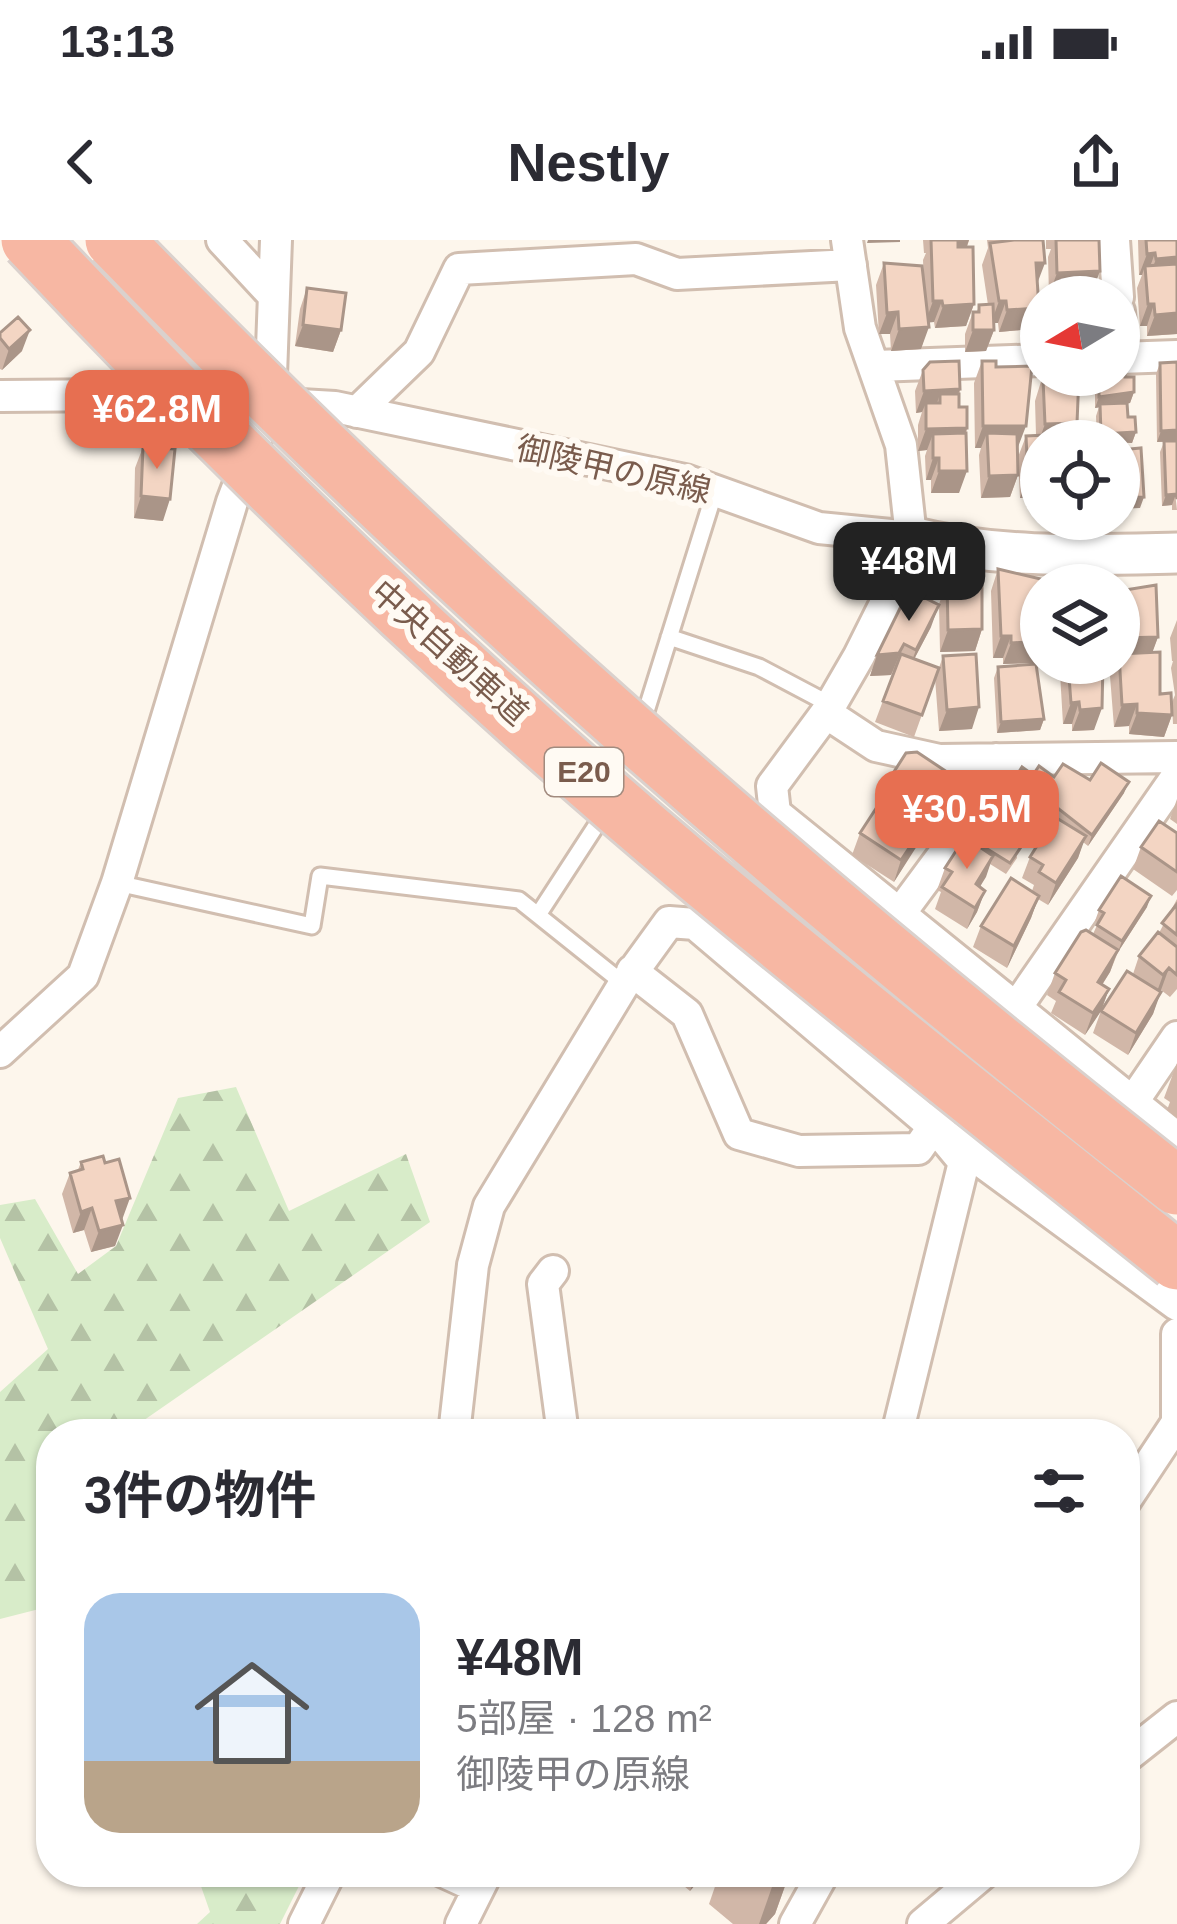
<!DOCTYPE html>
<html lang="ja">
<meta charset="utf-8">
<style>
:root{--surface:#fff;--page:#f7f7f7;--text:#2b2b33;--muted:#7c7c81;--accent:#e76f51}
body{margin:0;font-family:Helvetica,"Noto Sans JP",sans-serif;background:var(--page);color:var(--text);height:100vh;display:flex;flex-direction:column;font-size:45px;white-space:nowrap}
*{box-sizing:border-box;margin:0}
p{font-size:39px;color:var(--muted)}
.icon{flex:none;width:66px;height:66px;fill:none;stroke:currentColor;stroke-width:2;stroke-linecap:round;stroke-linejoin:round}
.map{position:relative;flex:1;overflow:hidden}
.details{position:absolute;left:36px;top:1179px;width:1104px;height:468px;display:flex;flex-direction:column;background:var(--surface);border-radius:48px;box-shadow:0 3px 9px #0004}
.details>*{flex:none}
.needle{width:78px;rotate:260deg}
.controls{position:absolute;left:1020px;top:36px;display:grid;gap:24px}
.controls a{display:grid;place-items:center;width:120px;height:120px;border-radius:50%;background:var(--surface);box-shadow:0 3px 9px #0004;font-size:60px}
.price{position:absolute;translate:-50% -102px;padding:0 27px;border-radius:24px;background:var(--accent);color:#fff;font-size:39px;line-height:78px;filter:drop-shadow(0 3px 6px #0008)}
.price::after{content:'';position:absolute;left:50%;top:72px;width:36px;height:27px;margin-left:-18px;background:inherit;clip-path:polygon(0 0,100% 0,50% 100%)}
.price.selected{background:#222;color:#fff}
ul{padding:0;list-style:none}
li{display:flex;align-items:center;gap:36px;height:300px;padding:0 48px}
li span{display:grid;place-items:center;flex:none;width:336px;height:240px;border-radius:36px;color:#555}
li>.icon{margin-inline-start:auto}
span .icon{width:144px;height:144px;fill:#fffc;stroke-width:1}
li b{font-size:51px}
h2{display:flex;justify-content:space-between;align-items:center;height:144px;padding:0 48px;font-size:51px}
.status{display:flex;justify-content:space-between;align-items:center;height:84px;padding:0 60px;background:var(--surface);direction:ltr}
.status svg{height:33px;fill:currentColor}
header{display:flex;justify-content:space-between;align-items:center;height:156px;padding:0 48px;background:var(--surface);font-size:54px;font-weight:800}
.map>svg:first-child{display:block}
.forest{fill:url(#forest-firs)}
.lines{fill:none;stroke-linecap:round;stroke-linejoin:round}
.service-casing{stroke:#d1beb0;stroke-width:21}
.minor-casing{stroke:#d1beb0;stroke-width:36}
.tertiary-casing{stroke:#d1beb0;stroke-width:45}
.service{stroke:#fff;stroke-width:15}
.minor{stroke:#fff;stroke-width:30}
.tertiary{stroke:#fff;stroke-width:39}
.motorway-bridge-casing{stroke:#dad1cd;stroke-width:63;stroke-linecap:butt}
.motorway-bridge{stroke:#f7b7a3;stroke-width:57}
.wall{fill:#d1b7a8}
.shaded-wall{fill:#aa9588}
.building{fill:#f3d5c3;stroke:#aa9588;stroke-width:3}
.labels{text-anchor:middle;stroke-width:12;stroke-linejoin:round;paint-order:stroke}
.shield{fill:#fffaf3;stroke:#a28b7f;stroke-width:3}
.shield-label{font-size:30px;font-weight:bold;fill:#7a5c4d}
.street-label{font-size:33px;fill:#7a5c4d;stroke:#fffaf3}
</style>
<div class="status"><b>13:13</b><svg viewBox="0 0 49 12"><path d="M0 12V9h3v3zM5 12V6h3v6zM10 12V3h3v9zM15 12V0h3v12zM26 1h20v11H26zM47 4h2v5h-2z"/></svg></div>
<header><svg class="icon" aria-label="back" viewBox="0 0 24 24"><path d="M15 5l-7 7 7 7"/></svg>Nestly<svg class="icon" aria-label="share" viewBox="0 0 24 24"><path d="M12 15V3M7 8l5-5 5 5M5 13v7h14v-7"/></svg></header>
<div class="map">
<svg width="1177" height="1684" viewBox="0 0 1177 1684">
<defs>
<pattern id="forest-firs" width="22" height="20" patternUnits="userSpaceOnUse" patternTransform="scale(3)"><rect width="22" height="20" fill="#d8ecc9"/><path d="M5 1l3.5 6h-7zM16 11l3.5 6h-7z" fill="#b4c2a5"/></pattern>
</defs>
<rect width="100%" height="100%" fill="#fdf6ec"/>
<!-- forest -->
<path class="forest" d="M236 847 289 971 406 914 430 982 124 1194H51V1245L46 1249 51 1366 0 1379V1152L48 1109 0 998V965L35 959 78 1034 116 1006 178 858Z
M196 1632H306L280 1684H197L210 1672Z"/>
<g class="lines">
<defs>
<path id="service" d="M669 397 759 427 831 465
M642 484 715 251
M117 643 312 686 320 636 519 660 624 744
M538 675 605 572"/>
<path id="minor" d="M222 0 273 55
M847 0 860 88 901 205 911 297 896 342 859 416 826 473 772 546 775 573 1177 898
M1114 0 1118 57
M1119 71 1122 118
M1119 118 1177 116
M876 126 1041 120
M0 156 126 155 335 167 685 240 819 288 911 297
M357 172 419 112 459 29 636 19 677 34 851 25
M826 473 876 506 939 520 1177 517
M898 676 989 553 996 519
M632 731 687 774 739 894 799 911 918 909 1177 536
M0 812 83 736 117 643 232 262 270 162 276 0
M1132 863 1177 797
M553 1031 543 1044 563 1194
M1177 1094V1187
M454 1194 473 1025 489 966 624 744 669 682 695 684 933 886 1177 1065
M897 1194 964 922 945 899
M1125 1261 1176 1184
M1125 1518 1177 1477
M444 1632 479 1648
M304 1684 330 1632
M461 1684 487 1632
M795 1684 824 1632
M923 1684 985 1632"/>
<path id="tertiary" d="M911 297C999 319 1087 315 1177 313"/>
</defs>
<!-- service casing -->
<use href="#service" class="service-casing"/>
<!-- minor casing -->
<use href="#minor" class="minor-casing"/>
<!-- tertiary casing -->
<use href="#tertiary" class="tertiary-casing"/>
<!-- service -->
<use href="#service" class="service"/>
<!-- minor -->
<use href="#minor" class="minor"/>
<!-- tertiary -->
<use href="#tertiary" class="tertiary"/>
<defs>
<path id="motorway-bridge" d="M30 0C239 222 462 437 696 633 854 765 1016 892 1177 1021
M114 0C445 341 803 652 1177 946"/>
</defs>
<!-- motorway-bridge casing -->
<use href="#motorway-bridge" class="motorway-bridge-casing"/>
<!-- motorway-bridge -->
<use href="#motorway-bridge" class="motorway-bridge"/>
</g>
<!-- wall -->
<path class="wall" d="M923 0H969L967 7 974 64 966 86 935 88 934 82H929L921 109 891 111 890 94H879L876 45 884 23 924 45 923 20 926 13H924Z
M987 0H1043L1031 89 999 92 998 83H994V90L986 111 965 112V94L973 72H977L979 65H988L982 25 988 8Z
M1046 0H1099L1095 45 1098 57H1058L1059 54 1049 55 1048 17 1051 9H1046Z
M1138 0H1177V94L1147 96V86H1140L1137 48 1142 35H1139Z
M307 48 341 90 333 112 295 106 300 69Z
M0 93 22 111 2 130 0 129Z
M982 121 1017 207 1018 235 1010 257 981 258 979 215 981 208H975L974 143Z
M1160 123 1177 270H1172V265L1162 266 1160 212 1164 202H1157L1156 134Z
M923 130 960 149 959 167 967 188 959 253H931V240H926L925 216 927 210 918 211V185L922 172 916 173 915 151Z
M1043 135H1079L1041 201V268L1026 267V258H1020L1018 217 1026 196 1036 195 1035 161Z
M1095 135H1119L1125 137 1134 152 1130 163 1126 164 1128 177 1136 192 1132 203 1097 201 1096 176 1099 167 1095 168Z
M143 207 163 281 134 278 135 228Z
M998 329 1041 345V405L1034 423 1003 424V418H993L991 351Z
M947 342 982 389 975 411 940 412 939 364Z
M1119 351 1158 397 1152 412 1160 454 1172 475 1164 497 1129 494V486L1114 487 1110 436 1115 423H1119Z
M1177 380V484H1173L1172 462 1175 455 1171 428 1173 421H1172L1170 398Z
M931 387 914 419 939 428 943 416 972 489 939 491 935 438 914 497 875 482 896 426 891 435 870 436 877 415Z
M1056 423H1103L1094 490 1072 491V484H1063L1060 433 1063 424Z
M998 427 1044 479 1040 490 997 493 994 438Z
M1017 535 1090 540 1124 553 1088 606 1083 602 1078 618 1048 665 1038 659 1031 678 1007 728 973 707 981 686 1032 651 1034 645 1022 638 1030 617 1054 579 1042 570 1044 563 1013 546Z
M890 538 965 544 958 565 937 596 926 589 894 642 852 615 860 593 882 560Z
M1177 559V584L1170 579Z
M1034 569 1030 580 1015 603 1017 618 1006 634 990 624 980 647 985 651 977 672 967 689 935 669 941 652 937 650 945 628 966 598Z
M1177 593V650L1172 656 1133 629 1141 607Z
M1177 659V749L1170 757 1161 750 1160 751 1153 774 1128 815 1093 793 1101 771 1133 734 1139 716 1159 693Z
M1147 667 1118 712 1110 732 1102 745 1109 749 1101 771 1085 795 1051 773 1056 761 1047 755 1055 733 1093 694 1098 683 1095 681 1099 670Z
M1177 823V878L1167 870 1170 862 1164 858Z
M81 922 121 980 115 1006 91 1012 84 990 73 993 62 954 70 933 78 930Z
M667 1632H706L690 1651Z
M720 1632H790L775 1674 766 1684H733L709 1664Z"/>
<!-- shaded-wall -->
<path class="shaded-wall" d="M868 0H900V2L867 3Z
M931 0H969L965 11Z
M1155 13 1147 35 1145 26 1142 35H1139L1147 14Z
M1177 17V38L1148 40 1156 19Z
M1036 23H1045L1037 44Z
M1100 31 1092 53 1062 47 1059 54 1049 55 1057 33Z
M933 61H942L934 82 925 83Z
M999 61H1006L998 83H991Z
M974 64 966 86 935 88 943 66Z
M1148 64H1154L1147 86H1140Z
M1039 68 1031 89 999 92 1007 70Z
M898 72 890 94H879L887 73Z
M1177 73V94L1147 96 1155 75Z
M303 85 341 90 333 112 295 106Z
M929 87 921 109 891 111 899 89Z
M30 90 22 111 2 130 9 109Z
M973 90H994L986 111 965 112Z
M960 149 952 171 940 163V154L934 172 926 163 922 172 916 173 924 151Z
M1134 152 1130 163 1095 168 1099 157Z
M1077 183 1070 201H1041L1037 206 1045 184Z
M983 186H1026L1018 207 987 193 981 208H975Z
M967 188 960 210 933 194 927 210 918 211 926 189Z
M1177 190V201L1157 202 1161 191Z
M1136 192 1132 203 1098 201 1101 194Z
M933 218H939L931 240H926Z
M939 231H967L959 253H931Z
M1018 235 1010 257 981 258 989 236Z
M1028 237H1034L1026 258H1020Z
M1034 246H1041V268L1026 267Z
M1176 254 1172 265 1162 266 1166 255Z
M141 256 170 259 163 281 134 278Z
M1144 257 1140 268 1119 269V258Z
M939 365 931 387 908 431 916 410Z
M982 389 975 411 940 412 948 390Z
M1001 396H1011L1003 418H993Z
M1158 397 1150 419H1119L1121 398Z
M1041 401 1034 423 1003 424 1011 403Z
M904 404 891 435 870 436 877 415Z
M1079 462 1072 484H1063L1071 463Z
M1137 464 1129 486 1114 487 1122 465Z
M979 467 972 489 939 491 947 470Z
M1102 468 1094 490 1072 491 1080 470Z
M1137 473 1172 475 1164 497 1129 494Z
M1044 479 1040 490 997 493 1001 482Z
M1129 542 1124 553 1088 606 1092 595Z
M965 544 958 565 937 596 945 574Z
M1034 569 1030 580 1009 613 1013 602Z
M932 574 924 595 894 642 901 620Z
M1086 596 1078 618 1048 665 1056 643Z
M993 616 986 637 968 666 976 644Z
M985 651 977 672 967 689 975 668Z
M1039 656 1031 678 1007 728 1014 706Z
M1151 656 1147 667 1118 712 1122 701Z
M1118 710 1110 732 1090 764 1098 742Z
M1169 728 1161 750 1155 757 1163 735Z
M1109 749 1101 771 1085 795 1093 773Z
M1161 752 1153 774 1128 815 1136 793Z
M130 958 122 980 116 961Z
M92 968 84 990 73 993 81 972Z
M123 985 115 1006 91 1012 99 991Z
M697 1632H706L690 1651Z
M783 1632H790L775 1674 766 1684H759L773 1644Z"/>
<!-- building -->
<path class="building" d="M931 0H958V7H973L974 64 943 66 942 61H933Z
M1014 0H1043L1045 23H1036L1039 68 1007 70 1006 61H999L990 3Z
M1056 0H1099L1100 31 1057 33Z
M1146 0H1177V17L1156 19 1155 13 1147 14Z
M884 23 922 26 929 87 899 89 898 72 887 73Z
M1177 24V73L1155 75 1154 64H1148L1145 26Z
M1097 45 1098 57H1061L1062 47Z
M307 48 346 53 341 90 303 85Z
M993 64 994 90H973V72H979V65Z
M18 77 30 90 9 109 0 98V93Z
M959 121 960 149 924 151 923 130 930 122Z
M982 121H996V127L1032 126 1026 186H983Z
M1177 122V190L1161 191 1160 123Z
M1119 125H1125V137H1134V152L1099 157V135H1119Z
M1050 135H1079L1077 183 1045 184 1043 139H1050Z
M940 154H959V167H967V188L926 189V163H940Z
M1127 163 1128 177H1135L1136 192 1101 194 1100 164Z
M966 193 967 231H939V218H933V194Z
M987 193 1017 194 1018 235 989 236Z
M1068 194 1069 201H1041V246H1034V237H1028L1026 196Z
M1164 201H1177V259L1176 254 1166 255Z
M143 207 175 209 170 259 141 256Z
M1141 208 1144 257 1119 258V210Z
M998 329 1045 340V345H1041V401L1011 403V396H1001Z
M1098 333V345H1062V340L1068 341V334Z
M947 342H982V389L948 390Z
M1156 345 1158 397 1121 398 1119 351Z
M909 350 939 365 916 410 904 404 899 413 877 415Z
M1160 412V454L1171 453 1172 475 1137 473V464L1122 465 1119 414Z
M901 414 939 428 922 475 883 461Z
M976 414 979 467 947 470 943 416Z
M1068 423H1103L1102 468 1080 470 1079 462 1071 463Z
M1036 424 1044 479 1001 482 998 427Z
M917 512 965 544 945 574 890 538 906 513Z
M1101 523 1129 542 1092 595 1046 559 1050 553 1017 535 1022 527 1033 535 1039 526 1054 537 1063 524 1090 540Z
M890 547 932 574 901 620 860 593Z
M999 553 1034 569 1013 602 1021 607 1010 623 979 604 978 606 966 598Z
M1055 577 1086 596 1056 643 1039 632 1043 625 1030 617Z
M1159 581 1177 593V632L1141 607Z
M965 597 993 616 976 644 985 651 975 668 942 647 952 632 945 628Z
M1121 636 1151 656 1122 701 1097 685 1104 673 1099 670Z
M1011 638 1039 656 1014 706 981 686Z
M1177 664V695L1162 683Z
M1086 690 1118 710 1098 742 1109 749 1093 773 1059 752 1066 740 1055 733 1081 692Z
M1158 692 1177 707V735L1169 728 1163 735 1139 716Z
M1127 731 1161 752 1136 793 1101 771Z
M103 916 105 923 119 919 130 958 116 961 123 985 99 991 92 968 81 972 70 933 83 929 81 922Z
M759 1632H783L773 1644Z"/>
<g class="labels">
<!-- shield labels -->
<rect class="shield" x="545" y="508" width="78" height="48" rx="9"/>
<g class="shield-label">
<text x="584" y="542">E20</text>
</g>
<!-- street labels -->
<g class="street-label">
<text transform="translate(614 229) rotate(13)" y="12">御陵甲の原線</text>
<text transform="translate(450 412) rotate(42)" y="12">中央自動車道</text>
</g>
</g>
</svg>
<div class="controls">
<a><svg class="needle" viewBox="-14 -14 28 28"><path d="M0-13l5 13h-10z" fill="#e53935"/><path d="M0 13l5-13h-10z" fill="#7c7c81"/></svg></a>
<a><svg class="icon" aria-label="locate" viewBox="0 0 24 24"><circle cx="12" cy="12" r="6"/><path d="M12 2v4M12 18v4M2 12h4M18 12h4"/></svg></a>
<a><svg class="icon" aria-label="layers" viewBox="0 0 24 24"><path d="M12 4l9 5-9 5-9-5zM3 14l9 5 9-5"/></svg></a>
</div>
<b class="price" style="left:157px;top:232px">¥62.8M</b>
<b class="price selected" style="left:909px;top:384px">¥48M</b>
<b class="price" style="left:967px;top:632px">¥30.5M</b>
<section class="details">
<h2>3件の物件<svg class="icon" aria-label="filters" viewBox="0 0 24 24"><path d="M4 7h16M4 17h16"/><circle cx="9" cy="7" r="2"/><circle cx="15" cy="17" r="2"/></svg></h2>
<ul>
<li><span style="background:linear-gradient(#a9c7e8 70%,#b9a48a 0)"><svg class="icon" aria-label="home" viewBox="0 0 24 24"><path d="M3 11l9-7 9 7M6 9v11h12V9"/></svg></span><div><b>¥48M</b><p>5部屋 · 128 m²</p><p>御陵甲の原線</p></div></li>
</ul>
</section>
</div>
